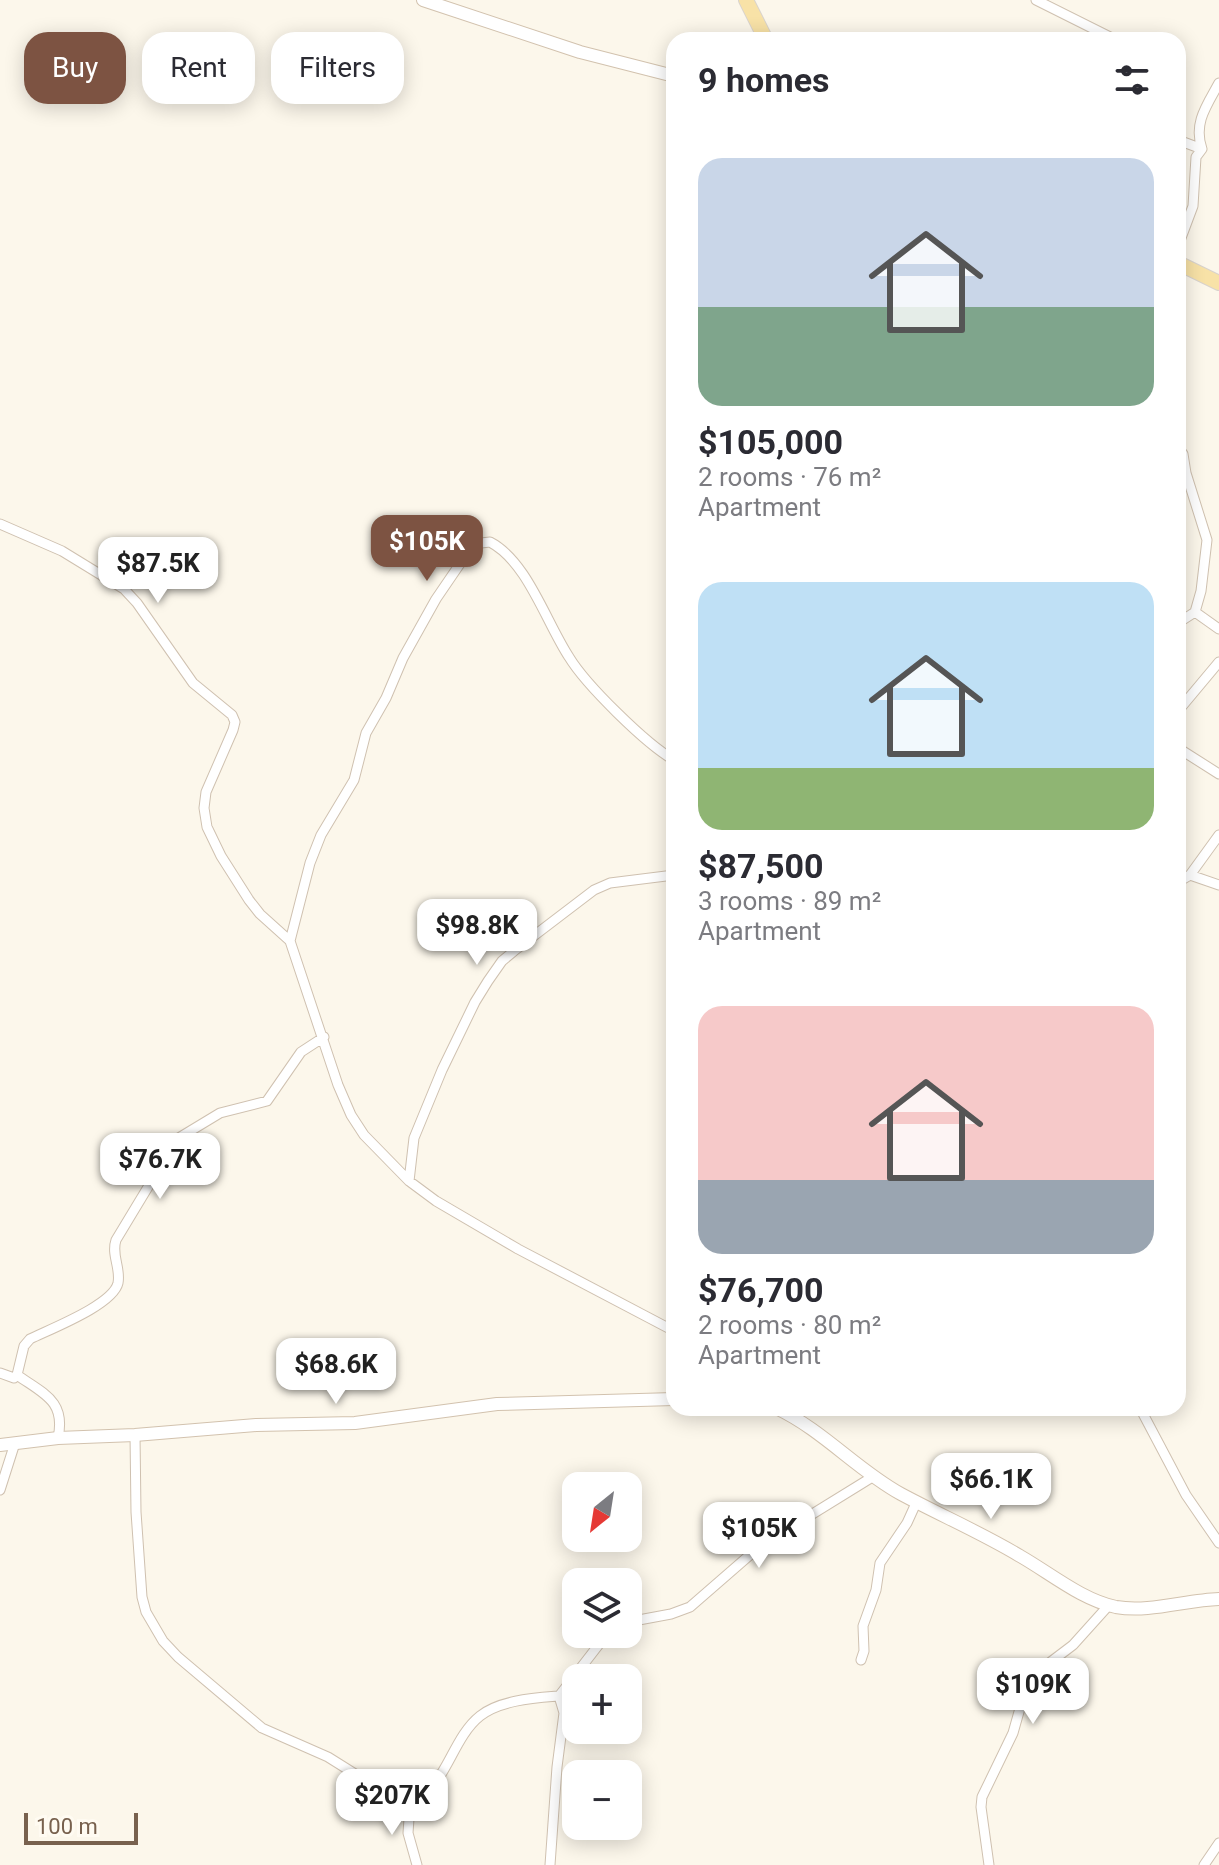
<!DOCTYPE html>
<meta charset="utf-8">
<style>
:root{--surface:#fff;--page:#f2f2f3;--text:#2b2b33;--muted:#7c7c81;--accent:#7d5342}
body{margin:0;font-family:Roboto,sans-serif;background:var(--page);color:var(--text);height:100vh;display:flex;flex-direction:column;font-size:30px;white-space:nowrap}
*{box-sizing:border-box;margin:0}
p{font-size:26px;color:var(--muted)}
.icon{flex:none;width:44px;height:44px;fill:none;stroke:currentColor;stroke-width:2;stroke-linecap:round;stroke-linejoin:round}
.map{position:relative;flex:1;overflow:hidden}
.drawer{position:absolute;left:666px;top:32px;width:520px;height:1384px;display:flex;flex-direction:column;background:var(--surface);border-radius:24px;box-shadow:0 4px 20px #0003}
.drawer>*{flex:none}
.banner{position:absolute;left:24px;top:32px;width:522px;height:72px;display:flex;gap:16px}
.needle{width:52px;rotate:210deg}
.controls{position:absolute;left:562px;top:1472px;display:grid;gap:16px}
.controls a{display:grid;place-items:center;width:80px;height:80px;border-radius:16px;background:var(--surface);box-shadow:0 4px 20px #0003;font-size:40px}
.scale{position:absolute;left:24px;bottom:20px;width:114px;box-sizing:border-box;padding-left:8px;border:4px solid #78614e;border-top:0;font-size:22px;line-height:28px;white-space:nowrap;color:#78614e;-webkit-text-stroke:6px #fffbf2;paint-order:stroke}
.price{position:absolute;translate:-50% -68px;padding:0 18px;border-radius:16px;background:#fff;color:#222;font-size:26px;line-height:52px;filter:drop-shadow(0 2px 4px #0008)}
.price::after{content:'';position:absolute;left:50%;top:48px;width:24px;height:18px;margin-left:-12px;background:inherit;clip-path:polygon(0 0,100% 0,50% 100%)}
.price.active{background:var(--accent);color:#fff}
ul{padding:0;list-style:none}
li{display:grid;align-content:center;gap:16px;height:424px;padding:0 32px}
li span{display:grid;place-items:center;height:248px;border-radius:24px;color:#555}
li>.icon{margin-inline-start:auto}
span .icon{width:144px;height:144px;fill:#fffc;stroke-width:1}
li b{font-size:34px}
h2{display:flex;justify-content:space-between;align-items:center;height:96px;padding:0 32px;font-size:34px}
.chip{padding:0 28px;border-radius:24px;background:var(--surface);box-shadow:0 4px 20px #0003;font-size:28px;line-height:72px}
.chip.active{background:var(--accent);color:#fff}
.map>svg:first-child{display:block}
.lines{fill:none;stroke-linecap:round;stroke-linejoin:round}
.street-casing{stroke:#cfc1b0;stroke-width:11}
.secondary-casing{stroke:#d2c2ae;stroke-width:14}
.primary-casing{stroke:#d9d3cd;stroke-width:16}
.street{stroke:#fff;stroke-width:9}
.secondary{stroke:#fff;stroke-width:12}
.primary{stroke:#f8e2a7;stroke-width:14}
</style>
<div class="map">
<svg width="1219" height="1865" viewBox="0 0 1219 1865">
<rect width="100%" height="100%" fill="#fcf7eb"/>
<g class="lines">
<defs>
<path id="street" d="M1036 0 1116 40
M1178 140 1202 149
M1178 246 1193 206 1196 157 1202 149C1193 123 1207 105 1219 83
M1178 447 1183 454 1186 473 1207 540 1201 591 1195 612 1178 623
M0 524 62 551 124 589 137 603 193 683 232 715 235 722 233 730 206 792 204 808 207 827 221 856 249 900 260 914 290 941 338 1085 351 1115 364 1135 409 1181 436 1201 518 1249 674 1331
M1195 612 1219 629
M1178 711 1219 662
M1178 748 1219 774
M1190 875 1219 835
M1178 882 1190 875 1219 885
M290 941 310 863 321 835 354 780 366 733 386 698 403 658 436 599 466 555 481 543 490 542C527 561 546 622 569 657 586 685 646 744 674 760
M409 1181 414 1138 442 1070 475 1002 488 981 502 961 514 951 594 890 610 883 674 875
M0 1373 14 1378 17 1375C44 1394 66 1401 58 1438
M17 1375 24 1346 30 1339C50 1329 113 1305 118 1283 121 1268 111 1255 116 1240L177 1139 220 1113 267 1101 301 1052 324 1037
M1140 1408 1186 1495 1219 1543
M135 1435 136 1512 142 1597 146 1612 163 1641 178 1657 262 1728 328 1757 387 1794 410 1804C446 1789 451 1739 480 1716 500 1700 535 1698 559 1696L564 1713 557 1767 550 1865
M0 1490 15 1443
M628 1622 671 1614 690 1607 759 1547 874 1476
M861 1660 864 1651 863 1626 876 1590 880 1563 907 1523 917 1501
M559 1696 607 1634
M410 1804 408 1833 417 1865
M989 1865 981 1807 982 1797 1013 1733 1026 1687 1040 1670 1073 1645 1109 1605
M1204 1865 1219 1843"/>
<path id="secondary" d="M423 0 580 52 674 76
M776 1408C823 1430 857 1470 901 1494 940 1515 982 1533 1020 1556 1050 1573 1082 1600 1116 1607 1149 1613 1186 1600 1219 1599
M0 1445 58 1438 135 1435 256 1425 355 1423 497 1404 674 1399"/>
<path id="primary" d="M746 0 766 40
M1178 263 1219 283"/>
</defs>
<!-- street casing -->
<use href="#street" class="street-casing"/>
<!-- secondary casing -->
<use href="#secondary" class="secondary-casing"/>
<!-- primary casing -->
<use href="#primary" class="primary-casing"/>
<!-- street -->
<use href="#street" class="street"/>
<!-- secondary -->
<use href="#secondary" class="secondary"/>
<!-- primary -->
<use href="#primary" class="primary"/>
</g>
</svg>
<div class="controls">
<a><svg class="needle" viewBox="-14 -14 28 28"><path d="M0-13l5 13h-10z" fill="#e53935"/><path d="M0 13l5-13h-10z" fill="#7c7c81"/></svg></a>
<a><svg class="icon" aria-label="layers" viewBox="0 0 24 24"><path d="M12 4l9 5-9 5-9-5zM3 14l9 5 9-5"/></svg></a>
<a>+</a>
<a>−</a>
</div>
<div class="scale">100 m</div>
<b class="price active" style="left:427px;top:583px">$105K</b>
<b class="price" style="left:158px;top:605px">$87.5K</b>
<b class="price" style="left:477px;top:967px">$98.8K</b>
<b class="price" style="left:160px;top:1201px">$76.7K</b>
<b class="price" style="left:336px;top:1406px">$68.6K</b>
<b class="price" style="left:991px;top:1521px">$66.1K</b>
<b class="price" style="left:759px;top:1570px">$105K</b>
<b class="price" style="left:1033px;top:1726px">$109K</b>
<b class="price" style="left:392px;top:1837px">$207K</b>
<div class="banner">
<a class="chip active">Buy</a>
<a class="chip">Rent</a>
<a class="chip">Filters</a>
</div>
<section class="drawer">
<h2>9 homes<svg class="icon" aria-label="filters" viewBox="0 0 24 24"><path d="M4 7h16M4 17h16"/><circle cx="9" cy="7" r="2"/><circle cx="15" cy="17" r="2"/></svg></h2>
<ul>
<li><span style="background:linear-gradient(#c9d6e8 60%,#7fa58c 0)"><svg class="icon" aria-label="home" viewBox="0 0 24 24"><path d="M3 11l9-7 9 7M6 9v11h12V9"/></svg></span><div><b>$105,000</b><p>2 rooms · 76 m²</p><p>Apartment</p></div></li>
<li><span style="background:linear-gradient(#bfe0f5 75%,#8fb573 0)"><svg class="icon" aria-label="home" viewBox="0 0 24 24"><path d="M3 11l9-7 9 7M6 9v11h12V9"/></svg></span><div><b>$87,500</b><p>3 rooms · 89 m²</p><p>Apartment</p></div></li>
<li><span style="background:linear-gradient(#f6c9c9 70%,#9aa5b1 0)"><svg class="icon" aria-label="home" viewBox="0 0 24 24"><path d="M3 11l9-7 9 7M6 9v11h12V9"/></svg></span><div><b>$76,700</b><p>2 rooms · 80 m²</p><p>Apartment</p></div></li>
</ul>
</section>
</div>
